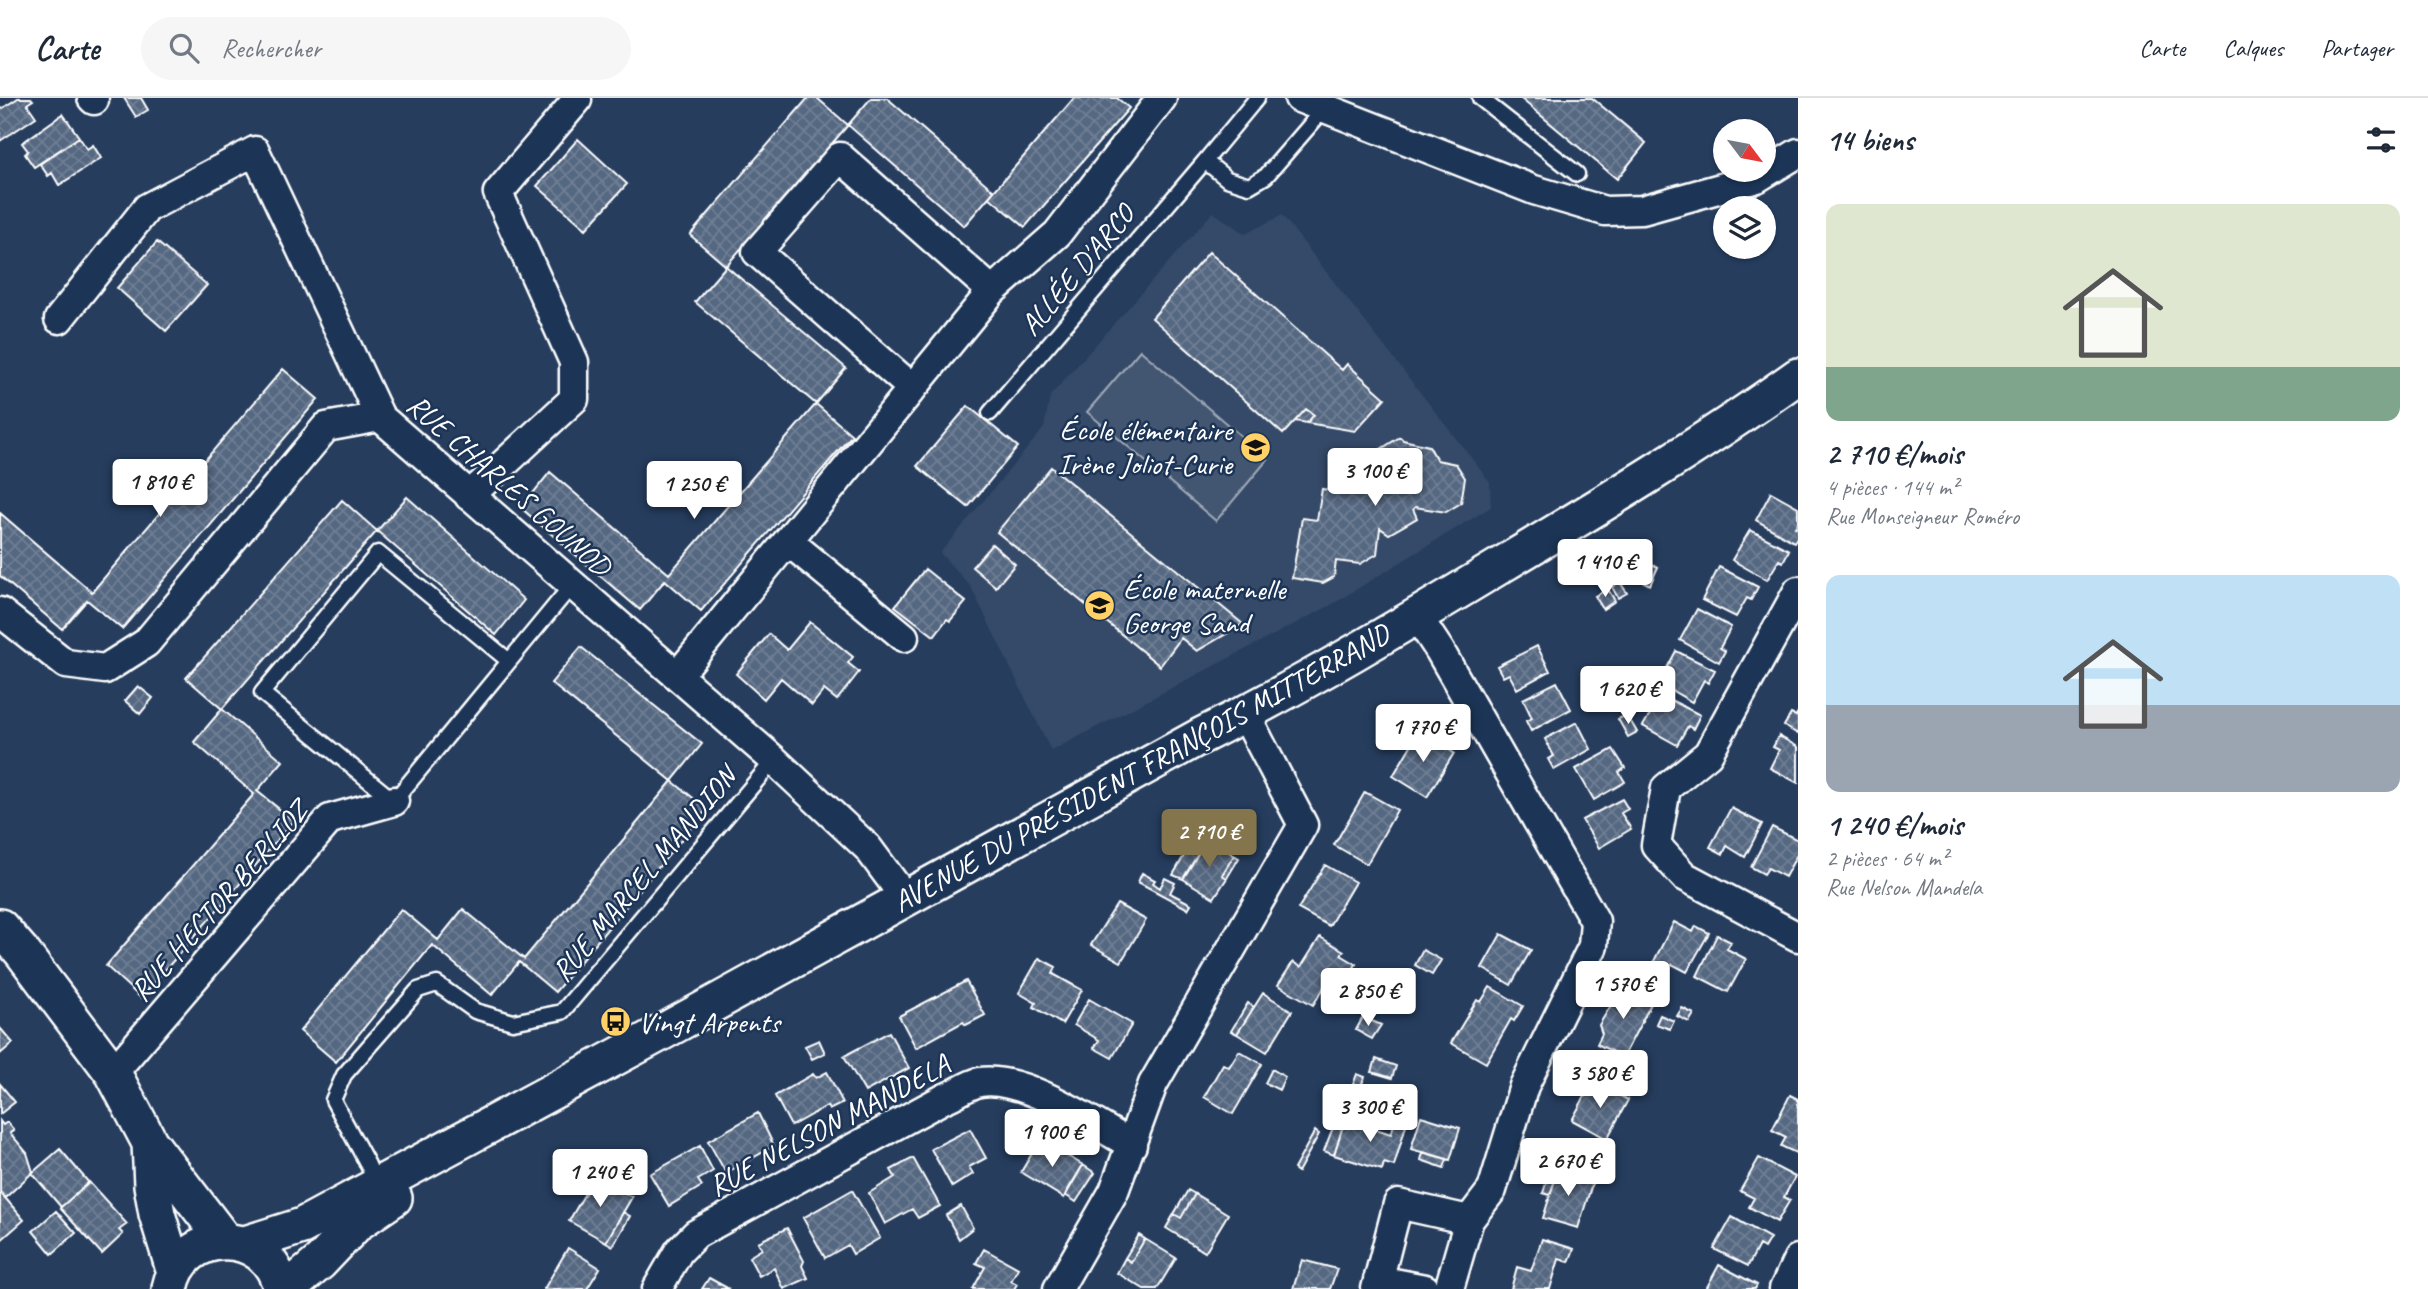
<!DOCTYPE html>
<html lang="fr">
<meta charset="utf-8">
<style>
:root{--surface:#fff;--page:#f6f6f7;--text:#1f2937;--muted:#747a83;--line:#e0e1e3;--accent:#84754c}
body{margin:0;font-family:Caveat,sans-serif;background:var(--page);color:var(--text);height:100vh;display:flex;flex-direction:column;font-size:26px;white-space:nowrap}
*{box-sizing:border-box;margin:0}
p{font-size:23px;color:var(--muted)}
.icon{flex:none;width:38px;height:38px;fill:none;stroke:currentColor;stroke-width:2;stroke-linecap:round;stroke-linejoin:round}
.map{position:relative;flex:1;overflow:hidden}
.details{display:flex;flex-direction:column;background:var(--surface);width:630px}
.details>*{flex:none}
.needle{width:46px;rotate:122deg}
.buttons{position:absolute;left:1713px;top:21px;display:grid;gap:14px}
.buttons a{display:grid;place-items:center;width:63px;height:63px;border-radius:50%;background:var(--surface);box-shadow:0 2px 5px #0004;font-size:35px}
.price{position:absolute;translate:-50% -60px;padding:0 16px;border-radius:7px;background:#fff;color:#222;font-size:23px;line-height:46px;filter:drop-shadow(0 2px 4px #0008)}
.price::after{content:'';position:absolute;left:50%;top:42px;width:21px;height:16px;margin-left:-10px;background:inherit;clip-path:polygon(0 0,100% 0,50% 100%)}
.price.active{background:var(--accent);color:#fff}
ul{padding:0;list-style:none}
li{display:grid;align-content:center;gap:14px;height:371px;padding:0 28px}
li span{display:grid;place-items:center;height:217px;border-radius:14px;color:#555}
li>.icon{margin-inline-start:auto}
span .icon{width:126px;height:126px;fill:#fffc;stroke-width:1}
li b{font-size:30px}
h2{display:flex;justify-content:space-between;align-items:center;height:84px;padding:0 28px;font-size:30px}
header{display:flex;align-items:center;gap:42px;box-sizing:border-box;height:98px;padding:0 35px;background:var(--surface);border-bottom:2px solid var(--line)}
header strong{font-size:33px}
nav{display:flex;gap:38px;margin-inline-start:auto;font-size:24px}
.search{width:490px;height:63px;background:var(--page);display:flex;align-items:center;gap:18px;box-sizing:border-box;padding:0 24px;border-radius:38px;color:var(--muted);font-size:26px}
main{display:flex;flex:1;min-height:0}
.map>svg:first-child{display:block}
.built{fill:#344a68}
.pitch{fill:#425672;stroke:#a0aab8;stroke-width:2}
.building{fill:url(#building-cross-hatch);stroke:#fff;stroke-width:2}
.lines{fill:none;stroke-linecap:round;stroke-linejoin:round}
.service-casing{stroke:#fff;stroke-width:19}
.minor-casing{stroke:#fff;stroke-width:33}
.tertiary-casing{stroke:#fff;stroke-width:40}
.service{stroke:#1d3557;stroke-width:14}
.minor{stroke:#1d3557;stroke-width:28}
.tertiary{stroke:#1d3557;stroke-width:35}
.labels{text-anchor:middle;stroke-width:5;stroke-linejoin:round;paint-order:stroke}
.street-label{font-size:30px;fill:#fff;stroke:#1d3557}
.poi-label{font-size:30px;fill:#fff;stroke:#1d3557;text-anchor:start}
</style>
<header>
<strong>Carte</strong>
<div class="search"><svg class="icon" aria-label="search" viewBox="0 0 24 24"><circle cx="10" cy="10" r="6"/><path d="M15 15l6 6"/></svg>Rechercher</div>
<nav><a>Carte</a><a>Calques</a><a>Partager</a></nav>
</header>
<main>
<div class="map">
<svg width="1798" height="1191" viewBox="0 0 1798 1191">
<defs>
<pattern id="building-cross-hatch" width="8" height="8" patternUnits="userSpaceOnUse" patternTransform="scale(1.75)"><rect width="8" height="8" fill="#556781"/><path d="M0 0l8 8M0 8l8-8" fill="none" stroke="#6e7e94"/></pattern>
</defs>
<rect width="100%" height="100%" fill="#263d5e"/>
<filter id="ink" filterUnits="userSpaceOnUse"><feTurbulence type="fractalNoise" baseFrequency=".0143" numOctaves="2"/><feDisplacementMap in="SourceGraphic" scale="14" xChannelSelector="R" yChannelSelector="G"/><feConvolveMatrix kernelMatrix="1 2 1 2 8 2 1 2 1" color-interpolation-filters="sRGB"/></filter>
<g filter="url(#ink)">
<!-- built -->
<path class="built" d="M1213 114 1245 136 1282 117 1490 384 1491 409 1331 507 1051 653 971 489 940 455 1044 330 1050 298Z"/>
<!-- pitch -->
<path class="pitch" d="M1140 252 1268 361 1216 423 1087 314Z"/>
<!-- building -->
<path class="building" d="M18 0H31L33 2 27 6 36 19 0 43V12Z
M124 0H141L148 12 136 19Z
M808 0H817L848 27 726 168 690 137Z
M871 0H887L994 93 964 128 848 27Z
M1074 0H1117L1129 10 1025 129 989 99Z
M1520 0H1592L1646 45 1617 81Z
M63 16 79 39 34 69 25 56 28 53 22 45Z
M79 39 87 51 93 47 101 60 59 87 52 75 48 78 40 66Z
M578 41 627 86 586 131 537 88Z
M157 144 207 187 166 233 117 190Z
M1209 154 1342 272 1347 266 1385 300 1355 333 1307 325 1314 317 1306 311 1283 336 1152 220Z
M726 168 846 270 816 306 695 204Z
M283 271 318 301 122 531 87 502 62 531 0 478V415L92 494Z
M816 306 852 337 701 513 665 482 640 512 521 410 550 374 669 476Z
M968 308 1018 349 968 409 917 368Z
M1306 311 1314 317 1307 325 1295 323Z
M1400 339 1403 342 1429 348 1437 362 1456 366 1465 380 1461 405 1446 414 1415 409 1413 411 1417 420 1389 436 1380 430 1377 456 1360 466 1336 463 1334 479 1323 485 1292 480 1302 420 1317 422 1322 391 1347 395 1349 374 1374 378 1376 354Z
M1051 369 1243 526 1197 553 1181 540 1160 568 997 434Z
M1771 394 1798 409V425L1795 429 1798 430V438L1794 444 1756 422Z
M407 399 524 502 496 537 377 433Z
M342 402 377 433 222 611 186 580Z
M1750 432 1789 452 1783 464 1779 462 1767 482 1732 462Z
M992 446 1015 466 996 489 972 469Z
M1645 463 1658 469 1650 487 1638 481Z
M1719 469 1758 489 1751 502 1747 500 1736 519 1702 502Z
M925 471 966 504 950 523 947 521 934 538 895 508Z
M1620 484 1627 495 1618 500 1612 489Z
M1608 491 1615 503 1603 511 1595 498Z
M1697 511 1731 529 1720 550 1725 553 1719 564 1680 542Z
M810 524 853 559 848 565 859 574 837 602 824 592 812 607 781 580 764 601 736 576 769 536 787 552Z
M1537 548 1550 573 1517 591 1509 576 1503 579 1497 568Z
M581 549 702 646 672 683 551 585Z
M1676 553 1715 572 1708 585 1704 582 1692 604 1659 585Z
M1557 584 1571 611 1531 633 1526 623 1532 620 1523 601Z
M138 588 153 600 140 616 125 603Z
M1661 597 1700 617 1693 631 1688 628 1677 647 1643 628Z
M222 611 283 663 257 693 294 723 141 900 106 868 254 696 194 644Z
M1798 614V636L1784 628 1791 616 1796 618Z
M1627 617 1637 634 1628 639 1618 621Z
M1577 624 1591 651 1554 672 1548 661 1554 658 1545 641Z
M1419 634 1454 655 1427 699 1393 678Z
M1779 638 1798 649V685L1770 670 1779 652 1773 649Z
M1613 651 1625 670 1619 674 1625 684 1594 702 1576 671Z
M672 683 707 711 555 894 519 864 492 897 432 847 336 964 300 933 401 811 438 842 463 811 524 861Z
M1365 694 1397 712 1367 766 1334 747Z
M1622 701 1628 711 1621 715 1631 731 1599 750 1582 722Z
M1731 710 1762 726 1745 759 1727 748 1723 756 1710 749Z
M1772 729 1798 742V755L1785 779 1768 770 1764 776 1751 769Z
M1197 735 1207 741 1183 781 1173 777Z
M1207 741 1234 757 1222 777 1227 780 1214 800 1183 781Z
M1234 757 1239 760 1227 780 1222 777Z
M1325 767 1355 784 1329 828 1298 811Z
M1142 775 1155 782 1153 785 1160 790 1165 780 1175 785 1170 795 1191 806 1188 811 1138 784Z
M1117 806 1146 822 1121 864 1091 847Z
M1674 824 1693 834 1696 828 1709 835 1687 874 1672 866 1666 876 1654 870 1653 865Z
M1501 836 1531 852 1511 887 1482 870Z
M1717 837 1731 844 1727 851 1746 861 1728 894 1697 878Z
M1320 839 1344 853 1341 857 1356 866 1352 873 1349 871 1341 885 1331 879 1313 907 1278 887 1293 864 1301 869Z
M1423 852 1441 862 1432 877 1415 867Z
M1039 860 1056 869 1053 876 1082 892 1062 926 1034 909 1036 905 1019 895Z
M1349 871 1352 873 1336 899 1323 891 1331 879 1341 885Z
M966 883 985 917 966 927 963 924 916 950 899 918Z
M1490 889 1523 908 1514 923 1511 921 1486 965 1451 945 1477 902 1481 904Z
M1622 889 1652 904 1623 959 1597 946 1602 936 1599 927Z
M1263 895 1292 913 1267 954 1237 936Z
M1089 901 1132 926 1112 960 1094 950 1099 942 1074 927Z
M1248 905 1254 909 1237 936 1231 933Z
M1682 910 1694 916 1689 924 1677 918Z
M1660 917 1674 923 1670 931 1656 926Z
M1363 919 1381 927 1372 941 1356 932Z
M0 930 13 945 0 956Z
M889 934 909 970 865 994 844 958Z
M819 942 825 955 812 961 805 948Z
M1239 953 1262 966 1233 1016 1204 999 1223 966 1229 969Z
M1376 961 1396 968 1392 980 1372 974Z
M1272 971 1285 979 1279 992 1265 985Z
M827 974 843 1005 829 1012 827 1008 791 1028 775 998 813 976 816 980Z
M1357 976 1365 979 1358 994 1351 992Z
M1593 983 1628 1002 1607 1041 1572 1022Z
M0 986 15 1004 0 1016Z
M1790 997 1798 1001V1056L1781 1048 1786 1039 1772 1032Z
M758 1015 774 1048 726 1075 708 1043Z
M1421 1018 1460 1030 1450 1062 1411 1051Z
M1337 1019 1345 1021 1334 1057 1324 1053Z
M1345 1021 1391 1036 1395 1023 1406 1027 1394 1068 1384 1065 1382 1072 1334 1057Z
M0 1023 3 1027 7 1024 14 1032 10 1035 27 1055 33 1074 5 1100 0 1094Z
M970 1031 986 1060 969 1069 973 1076 952 1089 931 1051Z
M1315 1033 1319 1036 1298 1074 1294 1071Z
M1040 1042 1083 1067 1064 1100 1021 1074Z
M700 1048 713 1073 698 1082 702 1088 669 1108 650 1076Z
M60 1051 89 1085 61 1109 32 1075Z
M1423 1054 1447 1061 1444 1070 1421 1062Z
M913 1060 940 1108 918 1120 912 1111 885 1126 869 1095 895 1079 891 1072Z
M1759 1060 1795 1079 1784 1099 1790 1102 1777 1124 1749 1109 1754 1100 1740 1093Z
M1083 1067 1095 1075 1076 1104 1065 1097Z
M1559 1069 1594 1080 1578 1130 1543 1120Z
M1559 1069 1550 1097 1543 1095 1551 1070Z
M595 1078 632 1099 606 1144 569 1123Z
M89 1084 127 1126 119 1132 123 1136 102 1156 60 1110Z
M852 1092 880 1140 853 1156 848 1147 825 1160 803 1120Z
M1188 1092 1195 1096 1181 1120 1174 1116Z
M0 1094 24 1122 0 1143Z
M1195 1096 1228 1116 1205 1154 1166 1130 1174 1116 1181 1120Z
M961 1108 973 1130 959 1141 946 1117Z
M56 1113 76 1135 52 1156 33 1133Z
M623 1114 630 1118 613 1148 606 1144Z
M1732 1119 1770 1140 1764 1150 1759 1147 1748 1168 1714 1151Z
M787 1130 804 1163 802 1168 808 1180 784 1191 774 1170 759 1178 749 1159 762 1151 758 1144Z
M1139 1137 1145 1141 1131 1164 1125 1160Z
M1145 1141 1176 1160 1157 1191H1144L1117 1175 1125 1160 1131 1164Z
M1542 1141 1574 1151 1569 1164 1559 1161 1550 1191H1511L1517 1169 1531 1173Z
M568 1150 600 1170 587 1191H544Z
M984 1151 1018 1170 1011 1183 1017 1186 1014 1191H973L985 1169 976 1165Z
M1302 1162 1337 1171 1330 1191H1293Z
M1719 1167 1757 1187 1755 1191H1706Z
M709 1180 729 1191H702Z"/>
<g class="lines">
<defs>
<path id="service" d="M1257 0 1205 63 1227 81 1249 88 1266 78 1325 10
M1480 0 1577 76
M990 315 1205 63
M509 563 378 455 262 595 394 703 572 487
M377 1087 367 1065 333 1002 344 977 418 892 437 886 475 913 513 924 562 914 774 662"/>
<path id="minor" d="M92 0 94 2
M1299 0 1534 92 1605 113 1642 112 1757 80 1798 55
M59 221 147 110 255 53 380 319 774 662 868 750 905 800
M912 290 757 154 840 59 992 193
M469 398 574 301V264L498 95 577 2
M788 443 904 539
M1798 493 1708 656 1666 690 1656 747 1684 778 1798 839
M0 514 66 566 105 571 146 545 326 329 380 319
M1417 518 1440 553 1595 823 1593 848 1524 988 1492 1092 1469 1122
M678 577 992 193 1057 136 1162 0
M113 975 330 721 394 703
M1378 1182 1425 1191
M657 1191 679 1153 696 1136 945 1000C956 996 969 986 980 984 1023 977 1095 1026 1132 1047
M1058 1191 1114 1093 1153 986 1303 727 1245 616
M1376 1191 1398 1106 1469 1122 1449 1191
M1784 1191 1798 1161"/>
<path id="tertiary" d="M0 829 22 854 113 975 150 1045 225 1143
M150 1045 152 1087 157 1116 175 1175
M245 1146 302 1128 657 937 1199 639C1303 587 1404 526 1503 466 1603 406 1703 346 1798 278
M170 1191C181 1128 269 1128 281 1191
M288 1191 320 1164 357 1125 394 1100"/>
</defs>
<!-- service casing -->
<use href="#service" class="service-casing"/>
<!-- minor casing -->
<use href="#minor" class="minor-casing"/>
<!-- tertiary casing -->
<use href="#tertiary" class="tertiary-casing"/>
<!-- service -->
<use href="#service" class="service"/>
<!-- minor -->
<use href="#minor" class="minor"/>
<!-- tertiary -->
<use href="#tertiary" class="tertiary"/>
</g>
</g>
<!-- icons -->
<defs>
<symbol id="school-disc" viewBox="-11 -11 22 22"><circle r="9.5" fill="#ffd166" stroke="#1d3557"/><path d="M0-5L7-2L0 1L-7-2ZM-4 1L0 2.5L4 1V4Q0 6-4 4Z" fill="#111"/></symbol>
<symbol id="bus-disc" viewBox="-11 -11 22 22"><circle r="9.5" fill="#ffd166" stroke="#1d3557"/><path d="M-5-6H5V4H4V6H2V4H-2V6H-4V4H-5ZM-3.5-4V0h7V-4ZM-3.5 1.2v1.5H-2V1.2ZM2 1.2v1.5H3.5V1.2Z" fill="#111"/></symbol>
</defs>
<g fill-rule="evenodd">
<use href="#school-disc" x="1238" y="332" width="35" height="35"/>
<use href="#school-disc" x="1082" y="490" width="35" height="35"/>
<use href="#bus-disc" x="598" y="906" width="35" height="35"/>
</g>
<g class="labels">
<!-- street labels -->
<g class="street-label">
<text transform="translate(1077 172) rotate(-50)" y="10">ALLÉE D'ARCO</text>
<text transform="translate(509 387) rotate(41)" y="10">RUE CHARLES GOUNOD</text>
<text transform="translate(1141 670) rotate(-29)" y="10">AVENUE DU PRÉSIDENT FRANÇOIS MITTERRAND</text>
<text transform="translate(644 776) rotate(-50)" y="10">RUE MARCEL MANDION</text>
<text transform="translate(219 803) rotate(-49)" y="10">RUE HECTOR BERLIOZ</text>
<text transform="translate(829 1027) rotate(-28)" y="10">RUE NELSON MANDELA</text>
</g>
<!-- poi labels -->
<g class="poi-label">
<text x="1232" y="342" text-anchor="end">École élémentaire<tspan x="1232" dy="34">Irène Joliot-Curie</tspan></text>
<text x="1123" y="501">École maternelle<tspan x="1123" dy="34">George Sand</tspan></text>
<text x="638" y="934">Vingt Arpents</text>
</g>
</g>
</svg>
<div class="buttons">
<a><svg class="needle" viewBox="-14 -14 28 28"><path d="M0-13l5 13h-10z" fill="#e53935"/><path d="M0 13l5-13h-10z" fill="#747a83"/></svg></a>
<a><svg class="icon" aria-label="layers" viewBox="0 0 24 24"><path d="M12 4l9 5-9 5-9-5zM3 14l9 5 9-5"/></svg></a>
</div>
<b class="price" style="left:1375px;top:410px">3 100 €</b>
<b class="price" style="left:160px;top:421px">1 810 €</b>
<b class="price" style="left:694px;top:423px">1 250 €</b>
<b class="price" style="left:1605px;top:501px">1 410 €</b>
<b class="price" style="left:1628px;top:628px">1 620 €</b>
<b class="price" style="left:1423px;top:666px">1 770 €</b>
<b class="price active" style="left:1209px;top:771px">2 710 €</b>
<b class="price" style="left:1623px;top:923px">1 570 €</b>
<b class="price" style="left:1368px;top:930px">2 850 €</b>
<b class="price" style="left:1600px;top:1012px">3 580 €</b>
<b class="price" style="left:1370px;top:1046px">3 300 €</b>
<b class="price" style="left:1052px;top:1071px">1 900 €</b>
<b class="price" style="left:1568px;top:1100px">2 670 €</b>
<b class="price" style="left:600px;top:1111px">1 240 €</b>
</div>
<section class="details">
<h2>14 biens<svg class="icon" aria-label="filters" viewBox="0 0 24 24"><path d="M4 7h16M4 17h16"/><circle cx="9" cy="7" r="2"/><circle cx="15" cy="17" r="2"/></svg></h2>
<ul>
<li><span style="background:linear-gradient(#dfe7d0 75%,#7fa58c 0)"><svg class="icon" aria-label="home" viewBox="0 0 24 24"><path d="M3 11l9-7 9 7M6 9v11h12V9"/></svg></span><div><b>2 710 €/mois</b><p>4 pièces · 144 m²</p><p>Rue Monseigneur Roméro</p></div></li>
<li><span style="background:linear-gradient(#bfe0f5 60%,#9aa5b1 0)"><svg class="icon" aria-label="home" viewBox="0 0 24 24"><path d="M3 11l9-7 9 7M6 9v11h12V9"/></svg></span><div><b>1 240 €/mois</b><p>2 pièces · 64 m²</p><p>Rue Nelson Mandela</p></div></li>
</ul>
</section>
</main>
